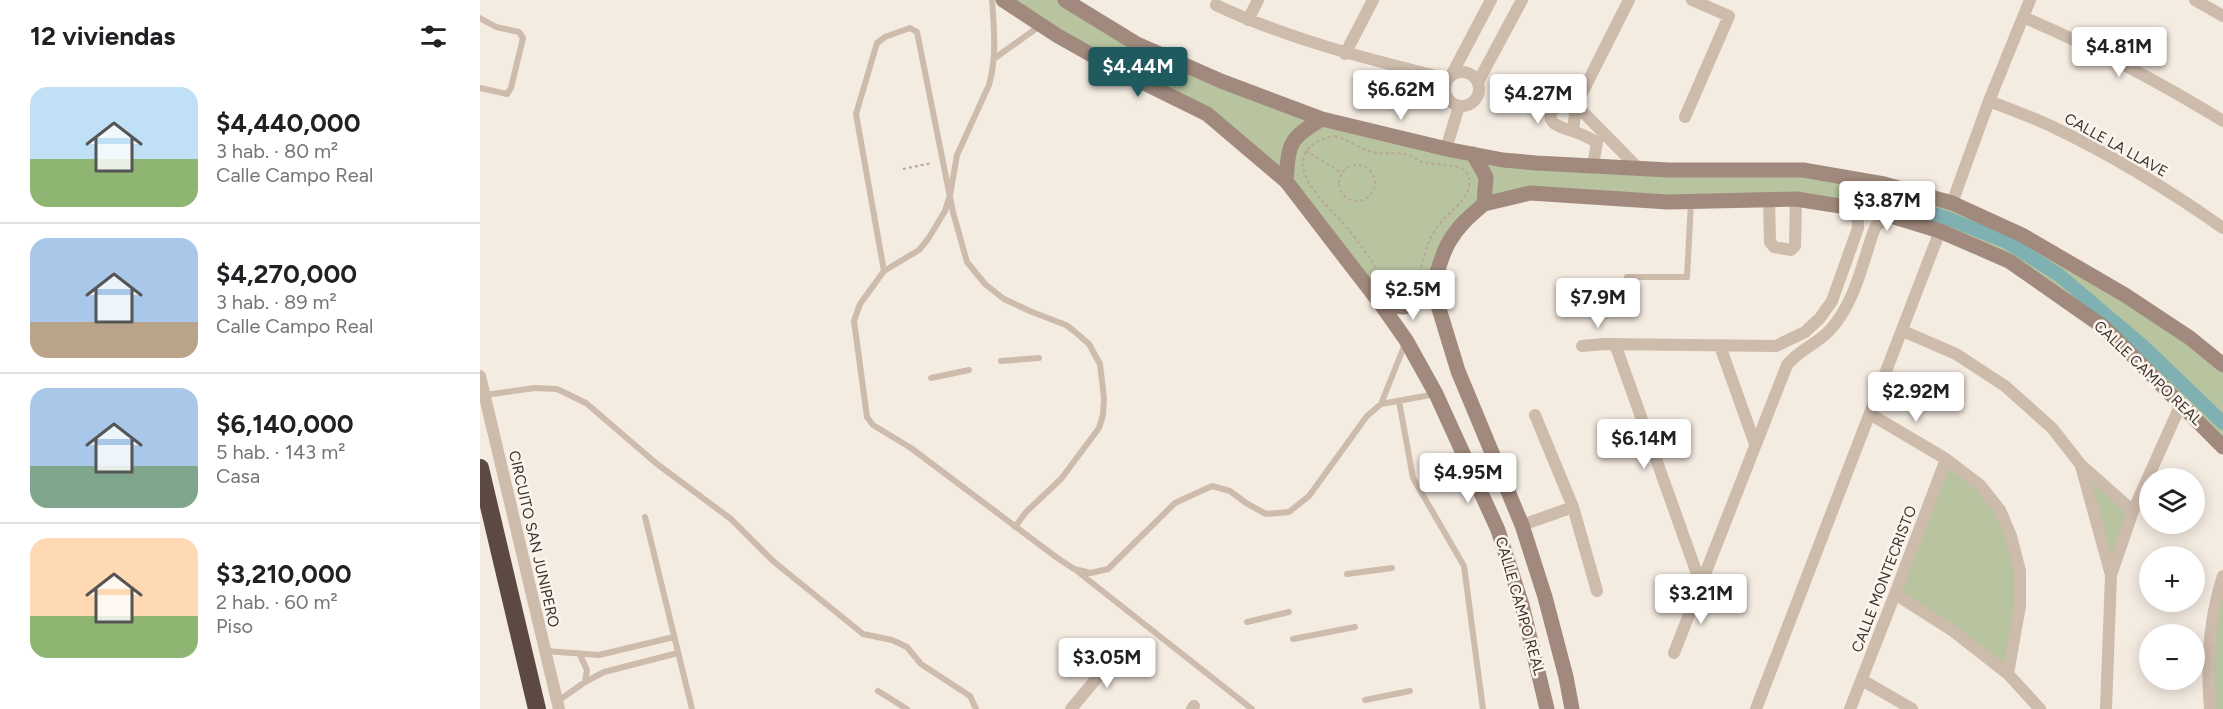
<!DOCTYPE html>
<html lang="es">
<meta charset="utf-8">
<style>
:root{--surface:#fff;--page:#f6f6f6;--text:#202124;--muted:#757577;--line:#e0e0e0;--accent:#1f5a5e}
body{margin:0;font-family:Figtree,sans-serif;background:var(--page);color:var(--text);height:100vh;display:flex;flex-direction:column;font-size:22px;white-space:nowrap}
*{box-sizing:border-box;margin:0}
p{font-size:20px;color:var(--muted)}
.icon{flex:none;width:33px;height:33px;fill:none;stroke:currentColor;stroke-width:2;stroke-linecap:round;stroke-linejoin:round}
.map{position:relative;flex:1;overflow:hidden}
.panel{display:flex;flex-direction:column;background:var(--surface);width:480px}
.panel>*{flex:none}
.buttons{position:absolute;left:1659px;top:468px;display:grid;gap:12px}
.buttons a{display:grid;place-items:center;width:66px;height:66px;border-radius:50%;background:var(--surface);box-shadow:0 3px 15px #0003;font-size:30px}
.price{position:absolute;translate:-50% -51px;padding:0 14px;border-radius:6px;background:#fff;color:#222;font-size:20px;line-height:39px;filter:drop-shadow(0 2px 3px #0008)}
.price::after{content:'';position:absolute;left:50%;top:36px;width:18px;height:14px;margin-left:-9px;background:inherit;clip-path:polygon(0 0,100% 0,50% 100%)}
.price.selected{background:var(--accent);color:#fff}
ul{padding:0;list-style:none}
li{display:flex;align-items:center;gap:18px;height:150px;padding:0 30px}
li+li{border-top:2px solid var(--line)}
li span{display:grid;place-items:center;flex:none;width:168px;height:120px;border-radius:18px;color:#555}
li>.icon{margin-inline-start:auto}
span .icon{width:72px;height:72px;fill:#fffc;stroke-width:1}
li b{font-size:26px}
h2{display:flex;justify-content:space-between;align-items:center;height:72px;padding:0 30px;font-size:26px}
main{display:flex;flex:1;min-height:0}
.map>svg:first-child{display:block}
.green{fill:#b8c4a0}
.lines{fill:none;stroke-linecap:round;stroke-linejoin:round}
.canal{stroke:#7fb0b2;stroke-width:14}
.path{stroke:#b9a596;stroke-width:2;stroke-dasharray:3 3;stroke-linecap:butt}
.lane{stroke:#cdbbac;stroke-width:6}
.street{stroke:#cdbbac;stroke-width:12}
.secondary{stroke:#a18a7d;stroke-width:15}
.highway{stroke:#5c4a42;stroke-width:18}
.labels{text-anchor:middle;stroke-width:5;stroke-linejoin:round;paint-order:stroke}
.street-label{font-size:15px;fill:#3b302b;stroke:#fbf5ee}
</style>
<main>
<section class="panel">
<h2>12 viviendas<svg class="icon" aria-label="filters" viewBox="0 0 24 24"><path d="M4 7h16M4 17h16"/><circle cx="9" cy="7" r="2"/><circle cx="15" cy="17" r="2"/></svg></h2>
<ul>
<li><span style="background:linear-gradient(#bfe0f5 60%,#8fb573 0)"><svg class="icon" aria-label="home" viewBox="0 0 24 24"><path d="M3 11l9-7 9 7M6 9v11h12V9"/></svg></span><div><b>$4,440,000</b><p>3 hab. · 80 m²</p><p>Calle Campo Real</p></div></li>
<li><span style="background:linear-gradient(#a9c7e8 70%,#b9a48a 0)"><svg class="icon" aria-label="home" viewBox="0 0 24 24"><path d="M3 11l9-7 9 7M6 9v11h12V9"/></svg></span><div><b>$4,270,000</b><p>3 hab. · 89 m²</p><p>Calle Campo Real</p></div></li>
<li><span style="background:linear-gradient(#a9c7e8 65%,#7fa58c 0)"><svg class="icon" aria-label="home" viewBox="0 0 24 24"><path d="M3 11l9-7 9 7M6 9v11h12V9"/></svg></span><div><b>$6,140,000</b><p>5 hab. · 143 m²</p><p>Casa</p></div></li>
<li><span style="background:linear-gradient(#ffd9b3 65%,#8fb573 0)"><svg class="icon" aria-label="home" viewBox="0 0 24 24"><path d="M3 11l9-7 9 7M6 9v11h12V9"/></svg></span><div><b>$3,210,000</b><p>2 hab. · 60 m²</p><p>Piso</p></div></li>
</ul>
</section>
<div class="map">
<svg width="1743" height="709" viewBox="0 0 1743 709">
<rect width="100%" height="100%" fill="#f4ebe1"/>
<!-- green -->
<path class="green" d="M523 0H585L655 43 842 119 1023 160 1323 170 1404 184 1542 235 1743 365V447L1625 328 1488 242 1316 199 1050 193 1004 204 982 223 937 303H900L806 181 727 114Z
M1466 459 1520 510 1540 571 1528 674 1415 594Z
M1601 465 1653 511 1631 575Z
M1743 576V709H1730L1735 601Z"/>
<g class="lines">
<!-- canal -->
<path class="canal" d="M1419 203 1469 219 1527 242 1579 275 1664 347 1743 423"/>
<!-- path -->
<path class="path" d="M855 136C868 140 880 149 893 152 904 155 914 152 925 154 933 155 938 162 946 163 961 166 997 161 988 190 985 202 963 217 956 229 943 247 944 270 932 288L917 290 910 287C896 269 884 249 870 231 855 212 804 172 830 147 837 140 845 138 855 136Z
M826 151 862 173
M859 183a18 18 0 1 1 36 0a18 18 0 1 1-36 0Z
M423 169 452 163"/>
<!-- lane -->
<path class="lane" d="M512 0C514 29 517 57 509 85L477 155 470 195 465 211 448 239 439 250 404 271 380 304 374 321 387 417 393 425 431 448 576 557 594 569 611 573 628 569 695 503 732 486 750 491 766 503 786 514 809 512 829 496 887 416 901 404 925 344
M0 18 16 27 39 32 43 38 31 88 27 94 0 88
M515 58 561 25
M404 271 376 114 397 43 405 37 430 28 437 32 473 212 487 262 505 284 524 299 552 312 586 325 594 331 609 344 620 364 624 398 623 415 619 428 581 479 546 512 535 527
M1147 277H1207L1211 202
M521 361 559 358
M451 378 489 370
M5 395 55 388 77 389 106 403 177 464 251 519 293 561 383 634 412 640 427 647 441 664 490 696 496 709
M919 401 933 478 984 566 1003 709
M901 404 956 394
M165 517 212 709
M597 571 772 709
M867 574 912 568
M767 622 809 612
M813 639 875 627
M66 651 119 655 194 637
M100 655 107 670 105 682
M398 691 427 709
M885 700 930 691
M78 701 105 682 124 672 198 653"/>
<!-- street -->
<path class="street" d="M1715 0 1743 16
M736 5C810 40 888 59 968 79
M1543 17C1613 47 1678 81 1743 121
M768 20 778 0
M865 54 893 0
M965 89a17 17 0 1 1 34 0a17 17 0 1 1-34 0Z
M972 74 1011 0
M998 82 1042 0
M1509 101C1530 109 1552 117 1573 127 1632 155 1689 190 1743 228
M1205 117 1249 16 1212 0
M1093 131 1096 105 1149 0
M966 149 979 106
M1113 166 1117 142C1109 138 1102 134 1095 132 1086 128 1062 125 1074 109 1080 102 1087 104 1096 105L1159 169
M1289 200 1290 242 1294 247 1311 250 1315 246 1316 199
M1472 203 1509 101 1550 0
M1423 331 1476 354 1525 386 1572 428 1601 465 1653 511
M1135 344 1221 585
M1102 346 1124 344 1296 346 1325 332 1340 318 1352 301 1378 228V221L1372 208
M1240 346 1275 444
M0 376 79 709
M1390 414 1466 459 1500 485 1520 510 1531 536 1540 571V606L1528 674
M1055 415 1093 507 1117 591
M1601 466 1631 575
M1042 525 1093 507
M1415 594 1473 631 1528 674 1560 709
M1194 653 1307 365C1319 350 1337 344 1350 330 1374 304 1382 265 1393 233L1396 226 1410 215
M1382 680 1432 709
M591 709 640 650
M712 709 714 706
M1276 709 1460 231
M1370 709 1415 594 1466 459
M1626 709 1631 575 1653 511 1701 404
M1730 709C1726 665 1729 619 1743 576"/>
<!-- secondary -->
<path class="secondary" d="M523 0 578 36 642 72 727 114 806 181 900 303 926 340 956 394 1018 530 1042 605 1067 709
M585 0 655 43 741 81 842 119 971 150 1023 160 1056 163 1189 170H1323L1404 184 1472 203 1542 235 1645 295 1710 338 1743 365
M806 181C809 143 808 139 842 119
M1004 204 1050 193 1188 202 1316 199 1398 212 1460 231 1529 261 1625 328 1743 447
M953 289 978 371 1042 525 1065 597 1086 677 1092 709
M900 303C907 304 916 307 923 307 957 303 955 265 969 242 978 226 990 216 1004 204L1006 177 993 154"/>
<!-- highway -->
<path class="highway" d="M0 468 57 709"/>
</g>
<g class="labels">
<!-- street labels -->
<g class="street-label">
<text transform="translate(1636 145) rotate(29)" y="5">CALLE LA LLAVE</text>
<text transform="translate(1668 373) rotate(44)" y="5">CALLE CAMPO REAL</text>
<text transform="translate(54 539) rotate(77)" y="5">CIRCUITO SAN JUNIPERO</text>
<text transform="translate(1404 579) rotate(-69)" y="5">CALLE MONTECRISTO</text>
<text transform="translate(1040 606) rotate(74)" y="5">CALLE CAMPO REAL</text>
</g>
</g>
</svg>
<div class="buttons">
<a><svg class="icon" aria-label="layers" viewBox="0 0 24 24"><path d="M12 4l9 5-9 5-9-5zM3 14l9 5 9-5"/></svg></a>
<a>+</a>
<a>−</a>
</div>
<b class="price" style="left:1639px;top:78px">$4.81M</b>
<b class="price selected" style="left:658px;top:98px">$4.44M</b>
<b class="price" style="left:921px;top:121px">$6.62M</b>
<b class="price" style="left:1058px;top:125px">$4.27M</b>
<b class="price" style="left:1407px;top:232px">$3.87M</b>
<b class="price" style="left:933px;top:321px">$2.5M</b>
<b class="price" style="left:1118px;top:329px">$7.9M</b>
<b class="price" style="left:1436px;top:423px">$2.92M</b>
<b class="price" style="left:1164px;top:470px">$6.14M</b>
<b class="price" style="left:988px;top:504px">$4.95M</b>
<b class="price" style="left:1221px;top:625px">$3.21M</b>
<b class="price" style="left:627px;top:689px">$3.05M</b>
</div>
</main>
